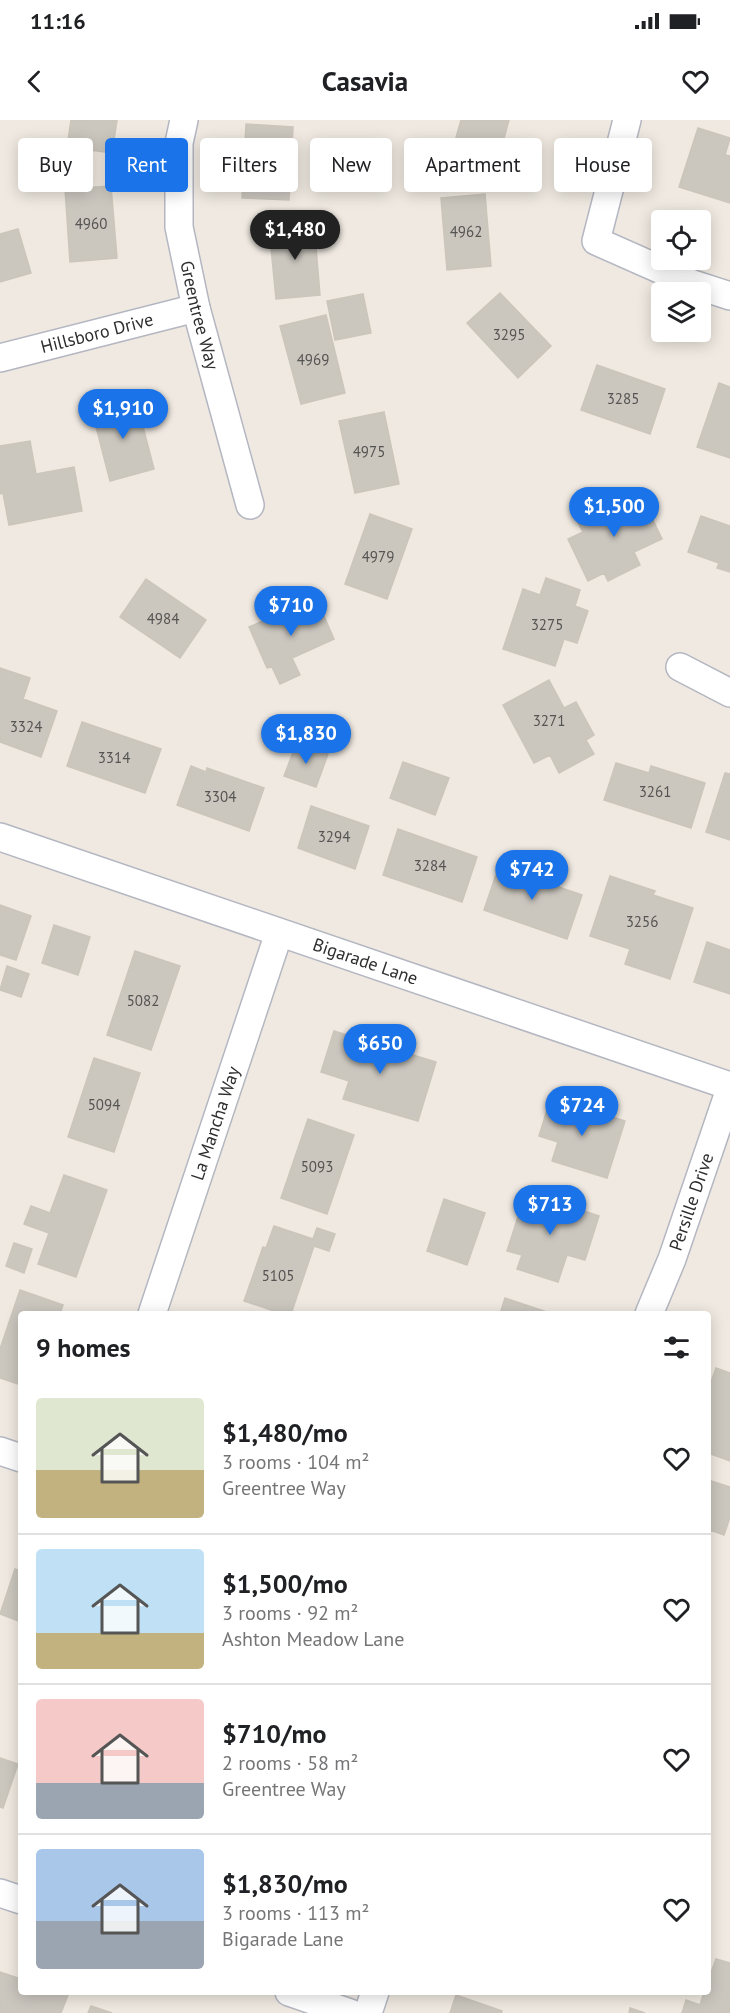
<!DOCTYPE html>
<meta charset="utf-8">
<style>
:root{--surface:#fff;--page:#f2f2f2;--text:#202124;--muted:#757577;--line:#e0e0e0;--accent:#1a73e8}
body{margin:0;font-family:"PT Sans",sans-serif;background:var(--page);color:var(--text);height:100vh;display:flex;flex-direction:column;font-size:22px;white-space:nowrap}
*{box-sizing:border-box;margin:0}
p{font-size:20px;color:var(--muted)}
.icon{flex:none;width:33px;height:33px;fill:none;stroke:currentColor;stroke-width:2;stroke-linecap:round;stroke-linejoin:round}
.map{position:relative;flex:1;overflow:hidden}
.panel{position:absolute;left:18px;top:1191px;width:693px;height:684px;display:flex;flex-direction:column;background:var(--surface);border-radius:6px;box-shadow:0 3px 15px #0003}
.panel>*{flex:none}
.banner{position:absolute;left:18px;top:18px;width:694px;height:54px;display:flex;gap:12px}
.tools{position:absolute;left:651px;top:90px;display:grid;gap:12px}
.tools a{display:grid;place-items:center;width:60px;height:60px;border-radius:6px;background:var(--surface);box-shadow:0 3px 15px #0003;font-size:30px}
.price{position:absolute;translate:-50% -51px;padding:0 14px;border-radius:21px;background:var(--accent);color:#fff;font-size:20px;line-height:39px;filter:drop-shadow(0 2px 3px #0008)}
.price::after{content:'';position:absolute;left:50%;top:36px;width:18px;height:14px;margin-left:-9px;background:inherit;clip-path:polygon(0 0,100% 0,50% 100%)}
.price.on{background:#222;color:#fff}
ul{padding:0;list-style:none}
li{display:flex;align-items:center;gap:18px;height:150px;padding:0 18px}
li+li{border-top:2px solid var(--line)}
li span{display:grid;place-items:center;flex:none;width:168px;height:120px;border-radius:6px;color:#555}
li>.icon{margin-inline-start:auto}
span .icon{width:72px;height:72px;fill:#fffc;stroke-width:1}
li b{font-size:26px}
h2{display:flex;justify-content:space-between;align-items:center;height:72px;padding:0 18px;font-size:26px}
.tag{padding:0 21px;border-radius:6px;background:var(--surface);box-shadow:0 3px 15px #0003;font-size:21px;line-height:54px}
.tag.on{background:var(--accent);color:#fff}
.status{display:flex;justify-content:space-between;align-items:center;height:42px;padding:0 30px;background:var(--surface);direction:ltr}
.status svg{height:16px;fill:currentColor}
header{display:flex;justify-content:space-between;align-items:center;height:78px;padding:0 18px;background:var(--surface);font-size:27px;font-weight:700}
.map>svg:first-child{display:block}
.building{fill:#cbc7bf;stroke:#cbc5ba;stroke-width:1.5}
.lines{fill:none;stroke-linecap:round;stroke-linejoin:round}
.minor-casing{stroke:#b4b7c1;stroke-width:30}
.minor{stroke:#fff;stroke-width:27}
.labels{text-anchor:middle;stroke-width:4.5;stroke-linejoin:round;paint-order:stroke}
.number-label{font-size:15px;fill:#555452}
.street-label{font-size:18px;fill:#2e2e2e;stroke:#fff}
</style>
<div class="status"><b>11:16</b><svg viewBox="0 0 49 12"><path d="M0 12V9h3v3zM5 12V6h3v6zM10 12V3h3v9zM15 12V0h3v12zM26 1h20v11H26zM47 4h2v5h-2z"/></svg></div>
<header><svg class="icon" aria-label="back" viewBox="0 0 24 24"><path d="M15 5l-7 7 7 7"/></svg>Casavia<svg class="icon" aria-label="heart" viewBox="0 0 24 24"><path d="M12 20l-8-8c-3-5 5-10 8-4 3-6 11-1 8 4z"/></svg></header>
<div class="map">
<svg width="730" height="1893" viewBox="0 0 730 1893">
<rect width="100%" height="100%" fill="#efe9e1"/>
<!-- building -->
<path class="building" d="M71 0H117L112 33 67 27Z
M461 0H509L494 55 449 42Z
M246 4 293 7 289 80 242 78Z
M698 8 730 18 725 35 730 36V83L679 67Z
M111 66 117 138 70 142 65 69Z
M485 74 491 146 447 150 441 78Z
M314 103 320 175 276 179 269 107Z
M18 109 31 153 0 162V114Z
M500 173 551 226 518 258 467 203Z
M363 174 371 213 335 220 327 181Z
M326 195 345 273 301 284 280 206Z
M597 245 665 269 650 314 581 290Z
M719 263 730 267V338L697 327Z
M136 280 154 349 110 361 92 291Z
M384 292 399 364 355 373 339 301Z
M30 321 36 354 74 347 82 391 9 405 3 373 0 374V326Z
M639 371 662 419 634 432 640 445 608 461 604 453 588 461 568 419 583 412 577 401Z
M370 394 412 409 387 479 345 464Z
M701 396 730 406V452L717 448 719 443 688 432Z
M546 458 580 470 575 486 588 491 577 523 564 519 555 546 503 529 523 469 540 475Z
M146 459 206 500 180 538 120 497Z
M316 478 334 519 292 538 300 555 280 564 272 547 267 548 249 507Z
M0 548 30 558 23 579 57 591 41 637 0 622Z
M549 560 564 588 576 582 594 615 586 620 594 634 559 653 550 635 534 643 503 585Z
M82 602 161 629 145 673 67 646Z
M297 622 328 634 316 667 284 656Z
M403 642 449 658 435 695 390 678Z
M616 643 649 653 651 646 705 663 691 708 604 680Z
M191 646 206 652 207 648 264 668 249 711 177 685Z
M725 653 730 654V720L706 712Z
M311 686 369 706 355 749 298 728Z
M398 709 477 737 462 782 383 755Z
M502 737 519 742 515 752 582 775 567 819 484 790Z
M610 756 655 771 653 775 693 788 670 859 625 844 630 829 590 816Z
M0 785 31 796 16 840 0 835Z
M54 805 90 817 78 855 42 843Z
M707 822 730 830V874L694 862Z
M135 831 180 846 151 930 107 915Z
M7 846 29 854 21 877 0 870Z
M334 911 436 942 418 1001 343 979 349 961 321 952Z
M94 938 140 953 114 1032 68 1017Z
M551 977 625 1001 607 1058 552 1041 558 1022 539 1016Z
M308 999 354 1015 327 1094 281 1078Z
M64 1055 107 1070 76 1157 38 1144 49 1113 24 1104 31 1086 50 1093Z
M526 1072 599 1096 585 1140 567 1135 558 1162 517 1149 522 1135 507 1131Z
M444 1079 485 1093 467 1145 427 1131Z
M274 1106 313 1119 317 1108 335 1114 329 1131 314 1126 291 1194H283L244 1181 263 1127 266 1128Z
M14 1123 32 1129 24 1153 6 1146Z
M20 1170 63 1185 60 1194H21V1265L0 1258V1229Z
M505 1178 550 1193V1194H500Z
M716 1248 730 1253V1341L708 1333V1271Z
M708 1360 730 1367V1397L724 1415 710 1410 708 1417Z
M15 1449 21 1451V1502L0 1494Z
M0 1638 18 1644 3 1688 0 1687Z
M716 1839 730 1843V1893H682L686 1880 700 1885 704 1872H708V1861Z
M0 1852 21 1859V1872H59L68 1875 61 1893H0Z
M456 1875 502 1891 501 1893H450Z
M91 1886 112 1893H88Z
M630 1888 645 1893H629Z"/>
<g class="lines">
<defs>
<g id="minor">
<path id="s1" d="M184 0 179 23V107L196 188 250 385"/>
<path d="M627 0 596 121 693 164 730 176"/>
<path id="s2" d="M0 238 196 188"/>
<path d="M680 547 730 573"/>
<path id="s3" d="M0 717 730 966"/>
<path id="s4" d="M152 1194 279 813"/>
<path id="s5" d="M649 1194 672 1139 730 969"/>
<path d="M0 1331 21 1338"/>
<path d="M0 1773 21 1780"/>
<path d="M289 1872 350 1893"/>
<path d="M368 1893 375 1872"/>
</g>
</defs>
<!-- minor casing -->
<use href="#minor" class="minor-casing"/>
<!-- minor -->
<use href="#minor" class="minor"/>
</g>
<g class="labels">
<!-- number labels -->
<g class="number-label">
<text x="91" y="109">4960</text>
<text x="466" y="117">4962</text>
<text x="509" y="220">3295</text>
<text x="313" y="245">4969</text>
<text x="623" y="284">3285</text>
<text x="369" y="337">4975</text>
<text x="378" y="442">4979</text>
<text x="163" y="504">4984</text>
<text x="547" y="510">3275</text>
<text x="549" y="606">3271</text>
<text x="26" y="612">3324</text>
<text x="114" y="643">3314</text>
<text x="655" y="677">3261</text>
<text x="220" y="682">3304</text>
<text x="334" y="722">3294</text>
<text x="430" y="751">3284</text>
<text x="642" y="807">3256</text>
<text x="143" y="886">5082</text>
<text x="104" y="990">5094</text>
<text x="317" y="1052">5093</text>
<text x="278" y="1161">5105</text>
</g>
<!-- street labels -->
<g class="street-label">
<text dy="6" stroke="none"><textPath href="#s1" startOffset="198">Greentree Way</textPath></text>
<text dy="6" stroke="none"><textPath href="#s2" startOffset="100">Hillsboro Drive</textPath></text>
<text dy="6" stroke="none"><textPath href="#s3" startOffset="386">Bigarade Lane</textPath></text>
<text dy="6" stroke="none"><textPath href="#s4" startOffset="201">La Mancha Way</textPath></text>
<text dy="6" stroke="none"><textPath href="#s5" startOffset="120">Persille Drive</textPath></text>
</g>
</g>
</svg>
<div class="tools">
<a><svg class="icon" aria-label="locate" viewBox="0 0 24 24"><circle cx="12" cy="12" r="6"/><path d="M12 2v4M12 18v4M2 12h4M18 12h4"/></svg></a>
<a><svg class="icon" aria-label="layers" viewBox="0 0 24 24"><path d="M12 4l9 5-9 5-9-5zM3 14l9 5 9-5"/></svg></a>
</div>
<b class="price on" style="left:295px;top:141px">$1,480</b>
<b class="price" style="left:123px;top:320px">$1,910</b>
<b class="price" style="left:614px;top:418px">$1,500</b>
<b class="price" style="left:291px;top:517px">$710</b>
<b class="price" style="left:306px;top:645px">$1,830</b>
<b class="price" style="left:532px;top:781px">$742</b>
<b class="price" style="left:380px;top:955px">$650</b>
<b class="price" style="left:582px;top:1017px">$724</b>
<b class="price" style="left:550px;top:1116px">$713</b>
<div class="banner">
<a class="tag">Buy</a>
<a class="tag on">Rent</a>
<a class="tag">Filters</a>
<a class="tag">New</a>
<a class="tag">Apartment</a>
<a class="tag">House</a>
</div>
<section class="panel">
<h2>9 homes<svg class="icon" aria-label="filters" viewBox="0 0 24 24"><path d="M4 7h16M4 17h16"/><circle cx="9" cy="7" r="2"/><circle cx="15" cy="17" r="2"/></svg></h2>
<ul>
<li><span style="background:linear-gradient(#dfe7d0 60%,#c2b280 0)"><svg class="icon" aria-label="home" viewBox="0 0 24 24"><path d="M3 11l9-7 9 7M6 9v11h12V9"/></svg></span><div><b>$1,480/mo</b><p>3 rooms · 104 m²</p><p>Greentree Way</p></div><svg class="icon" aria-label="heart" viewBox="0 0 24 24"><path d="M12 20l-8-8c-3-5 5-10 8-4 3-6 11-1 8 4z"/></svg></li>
<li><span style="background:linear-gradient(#bfe0f5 70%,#c2b280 0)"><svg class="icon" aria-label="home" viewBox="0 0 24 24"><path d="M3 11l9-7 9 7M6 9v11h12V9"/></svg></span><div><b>$1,500/mo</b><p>3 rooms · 92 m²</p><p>Ashton Meadow Lane</p></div><svg class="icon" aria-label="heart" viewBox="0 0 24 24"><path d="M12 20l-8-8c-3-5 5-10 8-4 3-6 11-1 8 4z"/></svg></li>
<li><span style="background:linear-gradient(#f6c9c9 70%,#9aa5b1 0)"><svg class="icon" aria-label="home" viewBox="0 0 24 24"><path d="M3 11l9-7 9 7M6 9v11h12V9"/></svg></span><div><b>$710/mo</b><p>2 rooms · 58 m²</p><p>Greentree Way</p></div><svg class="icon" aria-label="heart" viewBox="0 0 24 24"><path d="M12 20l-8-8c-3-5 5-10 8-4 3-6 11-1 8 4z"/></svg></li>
<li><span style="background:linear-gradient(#a9c7e8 60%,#9aa5b1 0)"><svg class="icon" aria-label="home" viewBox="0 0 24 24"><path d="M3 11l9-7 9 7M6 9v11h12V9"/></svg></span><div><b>$1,830/mo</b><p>3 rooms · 113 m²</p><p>Bigarade Lane</p></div><svg class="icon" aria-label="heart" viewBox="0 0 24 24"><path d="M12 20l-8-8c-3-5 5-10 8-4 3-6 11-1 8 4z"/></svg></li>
</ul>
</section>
</div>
